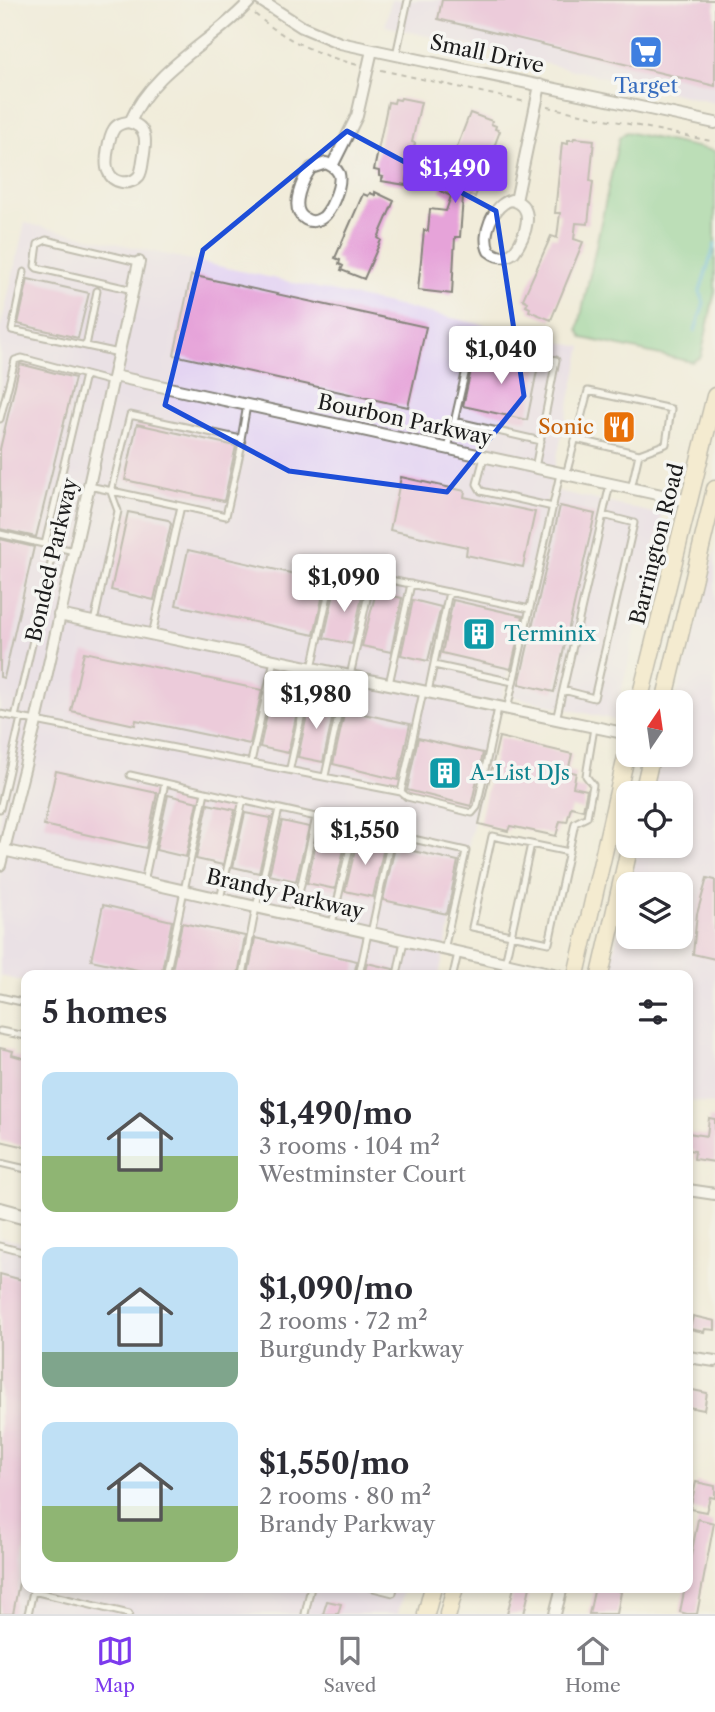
<!DOCTYPE html>
<meta charset="utf-8">
<style>
:root{--surface:#fff;--page:#f7f7f7;--text:#2b2b33;--muted:#7c7c81;--line:#e1e1e2;--accent:#7c3aed}
body{margin:0;font-family:"Libre Caslon Text",serif;background:var(--page);color:var(--text);height:100vh;display:flex;flex-direction:column;font-size:26px;white-space:nowrap}
*{box-sizing:border-box;margin:0}
p{font-size:23px;color:var(--muted)}
.icon{flex:none;width:38px;height:38px;fill:none;stroke:currentColor;stroke-width:2;stroke-linecap:round;stroke-linejoin:round}
.map{position:relative;flex:1;overflow:hidden}
.sheet{position:absolute;left:21px;top:970px;width:672px;height:623px;display:flex;flex-direction:column;background:var(--surface);border-radius:14px;box-shadow:0 4px 10px #0003}
.sheet>*{flex:none}
.needle{width:46px;rotate:13deg}
.buttons{position:absolute;left:616px;top:690px;display:grid;gap:14px}
.buttons a{display:grid;place-items:center;width:77px;height:77px;border-radius:14px;background:var(--surface);box-shadow:0 4px 10px #0003;font-size:35px}
.price{position:absolute;translate:-50% -60px;padding:0 16px;border-radius:7px;background:#fff;color:#222;font-size:23px;line-height:46px;filter:drop-shadow(0 2px 4px #0008)}
.price::after{content:'';position:absolute;left:50%;top:42px;width:21px;height:16px;margin-left:-10px;background:inherit;clip-path:polygon(0 0,100% 0,50% 100%)}
.price.on{background:var(--accent);color:#fff}
ul{padding:0;list-style:none}
li{display:flex;align-items:center;gap:21px;height:175px;padding:0 21px}
li span{display:grid;place-items:center;flex:none;width:196px;height:140px;border-radius:14px;color:#555}
li>.icon{margin-inline-start:auto}
span .icon{width:84px;height:84px;fill:#fffc;stroke-width:1}
li b{font-size:30px}
h2{display:flex;justify-content:space-between;align-items:center;height:84px;padding:0 21px;font-size:30px}
.tabs{display:flex;justify-content:space-around;align-items:center;height:98px;border-top:2px solid var(--line);background:var(--surface);font-size:19px;color:var(--muted)}
.tabs a{display:grid;justify-items:center;gap:4px}
.tabs .on{color:var(--accent)}
.map>svg:first-child{display:block}
.built{fill:#e3d3f2}
.green{fill:#7ccc8d;stroke:#4c7454;stroke-width:2}
.lines{fill:none;stroke-linecap:round;stroke-linejoin:round}
.stream{stroke:#53b4d1;stroke-width:3.5}
.building{fill:#e6a3d9}
.service-casing{stroke:#86847b;stroke-width:9}
.minor-casing{stroke:#86847b;stroke-width:14}
.tertiary-casing{stroke:#86847b;stroke-width:18}
.secondary-casing{stroke:#86847b;stroke-width:19}
.path{stroke:#86847b;stroke-width:2;stroke-dasharray:5 5;stroke-linecap:butt}
.service{stroke:#fff;stroke-width:5}
.minor{stroke:#fff;stroke-width:10}
.tertiary{stroke:#fff;stroke-width:14}
.secondary{stroke:#f8e8c3;stroke-width:16}
.marked{fill:none;stroke:#1d4ed8;stroke-width:5;stroke-linejoin:round}
.labels{text-anchor:middle;stroke-width:7;stroke-linejoin:round;paint-order:stroke}
.street-label{font-size:21px;fill:#1c1c1c;stroke:#f6f6f2}
.shop-label{font-size:21px;fill:#366cbe;stroke:#f6f6f2}
.food-label{font-size:21px;fill:#c56008;stroke:#f6f6f2;text-anchor:end}
.culture-label{font-size:21px;fill:#0d838f;stroke:#f6f6f2;text-anchor:start}
</style>
<div class="map">
<svg width="715" height="1614" viewBox="0 0 715 1614">
<rect width="100%" height="100%" fill="#f6f6f2"/>
<filter id="ink" filterUnits="userSpaceOnUse"><feTurbulence type="fractalNoise" baseFrequency=".0143" numOctaves="2"/><feDisplacementMap in="SourceGraphic" scale="14" xChannelSelector="R" yChannelSelector="G"/><feConvolveMatrix kernelMatrix="1 2 1 2 8 2 1 2 1" color-interpolation-filters="sRGB"/></filter>
<filter id="wash" filterUnits="userSpaceOnUse"><feTurbulence type="fractalNoise" baseFrequency=".00686" numOctaves="4" result="noise"/><feDisplacementMap in="SourceGraphic" scale="28" xChannelSelector="R" yChannelSelector="G"/><feGaussianBlur stdDeviation="1.57" result="paint"/><feColorMatrix in="noise" values="0 0 0 0 0 0 0 0 0 0 0 0 0 0 0 0 0 1.4 0 .05"/><feComposite in="paint" operator="in"/></filter>
<g filter="url(#wash)">
<rect width="100%" height="100%" fill="#f1ecda"/>
<!-- built -->
<path class="built" d="M391 0H715V103L385 26Z
M25 223 582 347 439 975H26V982L0 976V330Z
M557 491 662 515 615 720 510 696Z
M715 549V1105L688 1100V975H608L628 888V936H681V884H629L638 845H681V793H651L660 754H681V702H675L696 627Z
M0 1237 26 1243V1587H404L398 1614H0Z"/>
<!-- green -->
<path class="green" d="M626 132 715 151V291L701 357 692 362 583 338 578 330 619 138Z"/>
<g class="lines">
<!-- stream -->
<path class="stream" d="M695 331 704 303 700 291 715 244"/>
</g>
<g id="blocks">
<!-- building -->
<path class="building" d="M442 0H715V86L438 19Z
M401 98 421 102 412 142 415 143 406 185 381 181 383 177 379 176V171L374 170 388 102 394 103 395 99 400 100Z
M470 113 492 121 491 124 496 126 495 129 500 131 475 197 470 195 468 199 463 197 460 237H455L452 294 418 290 424 230 428 231 430 209 446 211 451 196 440 191 443 183 446 184 458 153 455 152Z
M574 138 594 140 590 181 593 182 590 205 588 224 576 223 574 239 583 242 551 320 529 311 530 308 526 306 528 302 523 299 551 236 557 238 560 213H555L562 143 568 144V140H573Z
M375 192 394 201 378 238 381 240 364 279 341 270 343 266 339 264 340 260 335 258 363 194 368 196 370 193 375 195Z
M191 275 426 327 408 407 174 355Z
M28 279 89 293 78 338 18 324Z
M475 352 538 366 527 420 463 406Z
M20 364 75 378 36 537 0 529V449Z
M137 424 236 446 224 501 125 480Z
M401 477 465 491 464 497 535 512 523 567 466 555 467 547 390 530Z
M560 506 595 514 554 692 519 684Z
M128 512 168 520 171 524 154 600 111 590Z
M0 539 34 547 4 678 0 677Z
M188 550 326 581 314 635 176 605Z
M336 584 363 591 352 644 324 638Z
M376 592 402 598 391 652 362 646Z
M413 600 441 607 428 661 401 655Z
M453 600 523 616 511 669 442 653Z
M84 652 262 690 250 744 136 720 135 725 71 711Z
M272 692 300 699 288 753 260 747Z
M310 701 335 706 323 762 298 757Z
M345 710 410 724 398 780 333 764Z
M499 737 572 754 568 771 576 773 573 787 587 790 583 810 571 807 567 822 560 821 556 836 510 826 508 831 479 824Z
M418 738 483 753 471 806 407 790Z
M56 771 157 793 146 848 44 825Z
M168 795 198 802 186 857 156 850Z
M208 804 235 810 223 865 196 859Z
M245 813 271 818 259 873 233 867Z
M282 821 309 827 296 881 269 875Z
M319 829 347 836 335 889 307 883Z
M358 838 385 843 373 897 345 891Z
M395 847 458 861 447 914 383 900Z
M707 878 715 880V959L693 954 697 914Z
M103 905 172 921 161 975 91 960Z
M182 923 245 936 238 975H171Z
M255 938 357 961 354 975H248Z
M367 963 393 969 392 975H364Z
M0 1048 13 1051 12 1055 26 1059V1147L0 1141Z
M709 1118 715 1119V1162L694 1159 695 1151 688 1150V1133L707 1136Z
M0 1274 26 1281V1505L24 1516H26V1546L13 1614H0Z
M693 1316 715 1321V1330L705 1329 704 1332 690 1329Z
M688 1389 707 1393 704 1410 688 1407Z
M696 1482 715 1486V1498L710 1497 706 1512 690 1509Z
M698 1519 714 1523 697 1614H687L680 1612 685 1587 688 1588V1572Z
M514 1587H530L524 1614H507Z
M595 1587H617L616 1590 621 1592 617 1614H589Z
M327 1601 341 1604 338 1614H323Z"/>
</g>
</g>
<g filter="url(#ink)">
<use href="#blocks" fill-opacity="0" stroke="#86847b" stroke-width="2"/>
<g class="lines">
<defs>
<path id="service" d="M396 55 408 0
M24 272 12 330 119 353
M133 290 37 268 35 266 38 244 46 240 138 262
M86 346 97 291
M0 419 15 360 22 358 112 382
M454 421 541 441
M448 449 472 343 556 360 535 468
M484 457 477 484 481 491 553 507
M566 475 588 391 671 409 666 444 639 454 576 439
M89 486 181 506 152 635
M631 489 639 454
M181 506 226 516 242 444 241 439
M0 534 74 551
M45 544 85 375
M309 563 530 609
M94 622 118 511 111 492 130 415 241 439 247 405
M434 665 513 682
M350 676 372 576
M389 684 411 584
M563 690 594 698 634 523 603 515
M428 692 449 592
M507 710 560 474
M0 714 401 792 407 797 472 813 477 807 498 708
M15 717 55 546
M556 720 610 484
M251 762 274 660
M290 768 334 568
M130 775 466 851 444 950
M325 776 347 676
M401 792 423 692
M0 809 21 718
M569 852 492 836 472 927 549 943 575 823 587 817 593 785 586 776 594 728
M144 882 165 783
M220 899 243 800
M294 916 316 817
M332 924 355 826
M371 933 392 835
M505 963 531 844
M166 975 205 792
M243 975 256 907 279 809
M359 975 368 933
M397 975 404 941
M453 975 458 953
M0 997 26 1003
M0 1031 26 1036
M0 1163 26 1169
M0 1246 26 1253
M369 1587 393 1593 394 1587
M33 1591 129 1614
M28 1614 34 1587
M305 1614 311 1587"/>
<path id="minor" d="M260 0 302 27 340 43 715 123
M128 122C149 126 146 143 143 160 142 166 142 171 139 176 130 186 113 184 108 171 104 163 109 136 114 129 117 124 122 123 128 122Z
M130 122C154 67 213 43 251 0
M326 163C332 166 336 168 339 174 342 185 330 215 320 219 315 222 309 222 304 218 289 208 303 179 311 168Z
M332 166 357 116 372 50
M511 200C538 205 525 237 514 252 505 259 498 258 489 251 481 235 493 205 511 200Z
M516 201 540 85
M114 376 689 501
M59 615 628 734
M3 850 558 975
M0 865 36 722 139 262
M688 1190 715 1194
M688 1357 715 1361
M555 1614 562 1587"/>
<path id="tertiary" d="M0 1210 26 1217"/>
<path id="secondary" d="M639 702 715 396
M664 702 715 489
M643 793 652 754
M576 975 628 748
M600 975 630 845
M426 1614 433 1587
M448 1614 455 1587"/>
</defs>
<!-- service casing -->
<use href="#service" class="service-casing"/>
<!-- minor casing -->
<use href="#minor" class="minor-casing"/>
<!-- tertiary casing -->
<use href="#tertiary" class="tertiary-casing"/>
<!-- secondary casing -->
<use href="#secondary" class="secondary-casing"/>
<!-- path -->
<path class="path" d="M255 14C286 41 319 55 358 65
M381 70 526 102
M548 107 715 142"/>
<!-- service -->
<use href="#service" class="service"/>
<!-- minor -->
<use href="#minor" class="minor"/>
<!-- tertiary -->
<use href="#tertiary" class="tertiary"/>
<!-- secondary -->
<use href="#secondary" class="secondary"/>
</g>
</g>
<!-- marked area -->
<path d="M0 0H715V1614H0ZM347 131 496 211 524 396 447 492 289 471 165 405 203 250Z" fill="#f1ecda" fill-opacity=".55" fill-rule="evenodd"/>
<path class="marked" d="M347 131 496 211 524 396 447 492 289 471 165 405 203 250Z"/>
<!-- icons -->
<defs>
<symbol id="supermarket-square" viewBox="-11 -11 22 22"><rect x="-9" y="-9" width="18" height="18" rx="4" fill="#3f7fe0" stroke="#f6f6f2"/><path d="M-6-5.5h2.5l.6 2H6L4.5 2H-2.5L-4.4-4H-6ZM-1.5 3.2a1.3 1.3 0 1 0 .1 0ZM3 3.2a1.3 1.3 0 1 0 .1 0Z" fill="#fff"/></symbol>
<symbol id="restaurant-square" viewBox="-11 -11 22 22"><rect x="-9" y="-9" width="18" height="18" rx="4" fill="#e8710a" stroke="#f6f6f2"/><path d="M-5-6h1v4h1v-4h1v4h1v-4h1v5L-1.5 .5V6h-2V.5L-5-1ZM5-6V6H3V1.5H1.5Q1.5-4 5-6Z" fill="#fff"/></symbol>
<symbol id="building-square" viewBox="-11 -11 22 22"><rect x="-9" y="-9" width="18" height="18" rx="4" fill="#0f9aa8" stroke="#f6f6f2"/><path d="M-4-6H4V6H1V3H-1V6H-4ZM-2.5-4.3h1.7v1.8h-1.7ZM.8-4.3h1.7v1.8H.8ZM-2.5-1h1.7V.8h-1.7ZM.8-1h1.7V.8H.8Z" fill="#fff"/></symbol>
</defs>
<g fill-rule="evenodd">
<use href="#supermarket-square" x="627" y="33" width="38" height="38"/>
<use href="#restaurant-square" x="600" y="408" width="38" height="38"/>
<use href="#building-square" x="460" y="615" width="38" height="38"/>
<use href="#building-square" x="426" y="754" width="38" height="38"/>
</g>
<g class="labels">
<!-- street labels -->
<g class="street-label">
<text transform="translate(487 54) rotate(12)" y="7">Small Drive</text>
<text transform="translate(405 420) rotate(12)" y="7">Bourbon Parkway</text>
<text transform="translate(657 544) rotate(-76)" y="7">Barrington Road</text>
<text transform="translate(52 560) rotate(-77)" y="7">Bonded Parkway</text>
<text transform="translate(285 894) rotate(13)" y="7">Brandy Parkway</text>
</g>
<!-- shop labels -->
<g class="shop-label">
<text x="646" y="93">Target</text>
</g>
<!-- food labels -->
<g class="food-label">
<text x="594" y="434">Sonic</text>
</g>
<!-- culture labels -->
<g class="culture-label">
<text x="504" y="641">Terminix</text>
<text x="470" y="780">A-List DJs</text>
</g>
</g>
</svg>
<div class="buttons">
<a><svg class="needle" viewBox="-14 -14 28 28"><path d="M0-13l5 13h-10z" fill="#e53935"/><path d="M0 13l5-13h-10z" fill="#7c7c81"/></svg></a>
<a><svg class="icon" aria-label="locate" viewBox="0 0 24 24"><circle cx="12" cy="12" r="6"/><path d="M12 2v4M12 18v4M2 12h4M18 12h4"/></svg></a>
<a><svg class="icon" aria-label="layers" viewBox="0 0 24 24"><path d="M12 4l9 5-9 5-9-5zM3 14l9 5 9-5"/></svg></a>
</div>
<b class="price on" style="left:455px;top:205px">$1,490</b>
<b class="price" style="left:501px;top:386px">$1,040</b>
<b class="price" style="left:344px;top:614px">$1,090</b>
<b class="price" style="left:316px;top:731px">$1,980</b>
<b class="price" style="left:365px;top:867px">$1,550</b>
<section class="sheet">
<h2>5 homes<svg class="icon" aria-label="filters" viewBox="0 0 24 24"><path d="M4 7h16M4 17h16"/><circle cx="9" cy="7" r="2"/><circle cx="15" cy="17" r="2"/></svg></h2>
<ul>
<li><span style="background:linear-gradient(#bfe0f5 60%,#8fb573 0)"><svg class="icon" aria-label="home" viewBox="0 0 24 24"><path d="M3 11l9-7 9 7M6 9v11h12V9"/></svg></span><div><b>$1,490/mo</b><p>3 rooms · 104 m²</p><p>Westminster Court</p></div></li>
<li><span style="background:linear-gradient(#bfe0f5 75%,#7fa58c 0)"><svg class="icon" aria-label="home" viewBox="0 0 24 24"><path d="M3 11l9-7 9 7M6 9v11h12V9"/></svg></span><div><b>$1,090/mo</b><p>2 rooms · 72 m²</p><p>Burgundy Parkway</p></div></li>
<li><span style="background:linear-gradient(#bfe0f5 60%,#8fb573 0)"><svg class="icon" aria-label="home" viewBox="0 0 24 24"><path d="M3 11l9-7 9 7M6 9v11h12V9"/></svg></span><div><b>$1,550/mo</b><p>2 rooms · 80 m²</p><p>Brandy Parkway</p></div></li>
</ul>
</section>
</div>
<nav class="tabs">
<a class="on"><svg class="icon" aria-label="map" viewBox="0 0 24 24"><path d="M3 6l6-2 6 2 6-2v14l-6 2-6-2-6 2zM9 4v14M15 6v14"/></svg>Map</a>
<a><svg class="icon" aria-label="saved" viewBox="0 0 24 24"><path d="M7 4h10v16l-5-4-5 4z"/></svg>Saved</a>
<a><svg class="icon" aria-label="home" viewBox="0 0 24 24"><path d="M3 11l9-7 9 7M6 9v11h12V9"/></svg>Home</a>
</nav>
